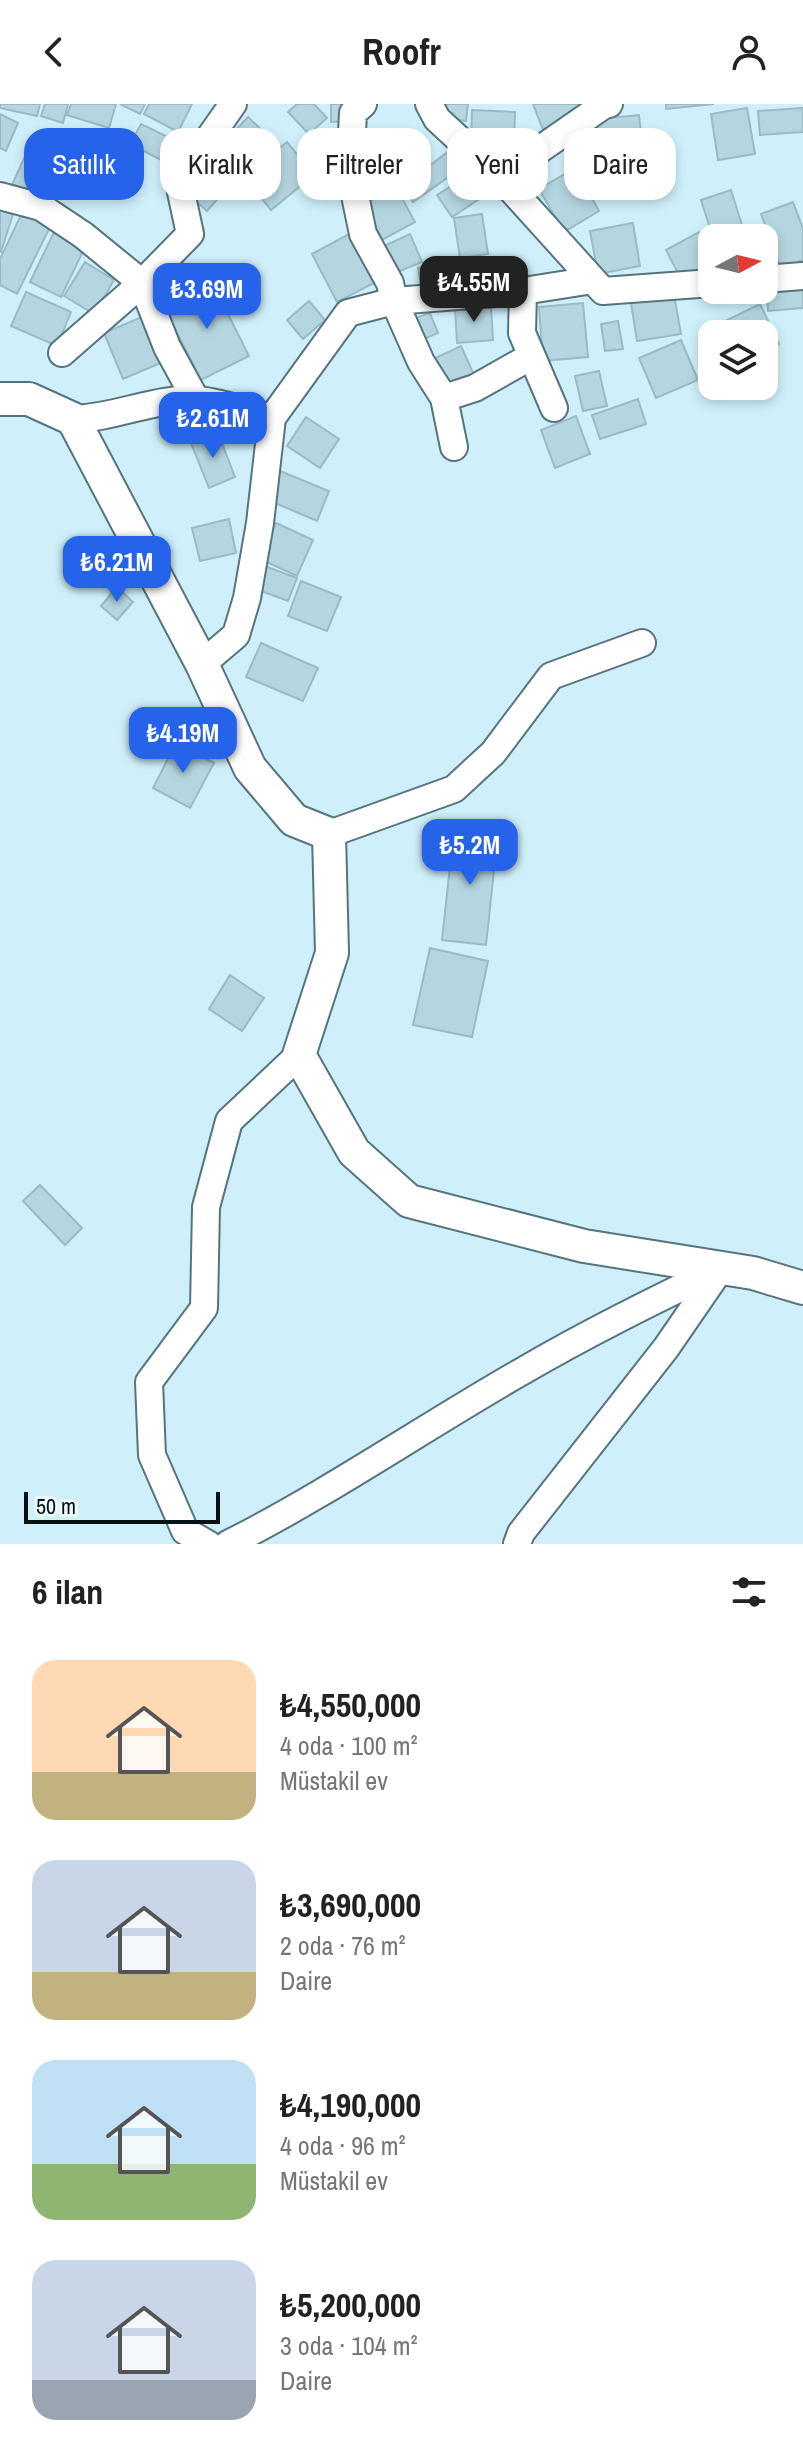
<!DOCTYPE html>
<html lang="tr">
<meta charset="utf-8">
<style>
:root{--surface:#fff;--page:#f6f6f6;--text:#222;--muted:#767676;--accent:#2563eb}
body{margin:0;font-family:"Archivo Narrow",sans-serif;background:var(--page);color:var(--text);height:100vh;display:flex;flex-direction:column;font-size:30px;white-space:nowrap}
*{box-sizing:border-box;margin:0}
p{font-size:26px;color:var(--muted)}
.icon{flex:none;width:44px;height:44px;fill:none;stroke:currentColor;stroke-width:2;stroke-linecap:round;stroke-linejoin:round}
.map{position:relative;height:1440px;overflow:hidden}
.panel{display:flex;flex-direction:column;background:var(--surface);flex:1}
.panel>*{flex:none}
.guide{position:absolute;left:24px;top:24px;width:756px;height:72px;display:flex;gap:16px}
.needle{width:52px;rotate:83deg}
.buttons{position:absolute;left:698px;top:120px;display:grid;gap:16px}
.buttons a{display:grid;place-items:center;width:80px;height:80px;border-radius:16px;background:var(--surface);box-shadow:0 4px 12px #0003;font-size:40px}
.scale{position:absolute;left:24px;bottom:20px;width:196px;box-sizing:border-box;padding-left:8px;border:4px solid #061216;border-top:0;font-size:22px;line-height:28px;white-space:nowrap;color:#061216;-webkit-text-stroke:6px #edfafe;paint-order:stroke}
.price{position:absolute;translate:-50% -68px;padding:0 18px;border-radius:16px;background:var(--accent);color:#fff;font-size:26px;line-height:52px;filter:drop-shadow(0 2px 4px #0008)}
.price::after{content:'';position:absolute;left:50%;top:48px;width:24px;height:18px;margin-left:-12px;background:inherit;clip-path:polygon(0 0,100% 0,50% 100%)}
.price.on{background:#222;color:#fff}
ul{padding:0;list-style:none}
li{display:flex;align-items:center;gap:24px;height:200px;padding:0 32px}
li span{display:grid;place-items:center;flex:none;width:224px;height:160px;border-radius:24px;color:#555}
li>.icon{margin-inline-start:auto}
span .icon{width:96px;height:96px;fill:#fffc;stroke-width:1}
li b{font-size:34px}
h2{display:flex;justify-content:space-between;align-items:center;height:96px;padding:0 32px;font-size:34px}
.chip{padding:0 28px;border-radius:24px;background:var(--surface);box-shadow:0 4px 12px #0003;font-size:28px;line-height:72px}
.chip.on{background:var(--accent);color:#fff}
header{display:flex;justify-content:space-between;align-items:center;height:104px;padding:0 32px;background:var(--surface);font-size:36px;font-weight:800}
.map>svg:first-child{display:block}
.building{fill:#b5d6e1;stroke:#9abac4;stroke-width:2}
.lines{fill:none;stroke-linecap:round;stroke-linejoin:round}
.minor-casing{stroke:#56747d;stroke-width:30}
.tertiary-casing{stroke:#56747d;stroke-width:36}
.minor{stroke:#fff;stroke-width:26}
.tertiary{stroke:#fff;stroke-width:32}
</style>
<header><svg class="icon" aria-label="back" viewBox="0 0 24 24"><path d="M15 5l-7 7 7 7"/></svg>Roofr<svg class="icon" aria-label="person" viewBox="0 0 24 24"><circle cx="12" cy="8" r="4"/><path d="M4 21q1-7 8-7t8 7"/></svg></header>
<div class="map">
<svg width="803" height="1440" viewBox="0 0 803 1440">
<rect width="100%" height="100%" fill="#cff0fb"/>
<!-- building -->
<path class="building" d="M0 0H40L37 12 0 4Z
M45 0H68L63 19 41 12Z
M71 0H116L109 24 67 11Z
M120 0H145L140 10Z
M149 0H192L178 28 144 10Z
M297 0H314L327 14 309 30 288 8Z
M331 0H349V17L331 18Z
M442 0H468L466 17 440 13Z
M533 0H588L591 8 543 26Z
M666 0H714L666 5Z
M747 4 755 50 718 56 711 10Z
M803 4V28L760 31 758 7Z
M472 6 515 8 514 40 471 39Z
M0 10 18 19 6 47 0 44Z
M639 11 644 56 602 60 597 15Z
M248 13 264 28 214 81 198 66Z
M141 20 172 35 161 56 130 40Z
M346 28 347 68H327L325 29Z
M398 37 414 68 376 88 360 57Z
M287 38 314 71 271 106 244 73Z
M452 45 464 62 413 98 402 82Z
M83 51 102 65 82 94 62 81Z
M25 52 53 65 40 95 11 83Z
M575 64 599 107 564 128 539 85Z
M470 70 484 92 452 113 437 91Z
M200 72 221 91 207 107 186 88Z
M396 83 415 118 382 136 364 100Z
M731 86 746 134H713L701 96Z
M793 98 803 125V156L781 164 761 110Z
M0 106 13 110 1 148H0Z
M22 109 50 123 17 190 0 181V155Z
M482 110 488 150 460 154 454 114Z
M633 119 640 162 598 170 590 127Z
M55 126 86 141 61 193 30 178Z
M699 128 712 153V161L682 177 666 146Z
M349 130 374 179 337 198 312 150Z
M410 130 422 158 395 169 384 142Z
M487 154 491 181 423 191 418 164Z
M85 158 114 176 94 210 64 192Z
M212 178 249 252 201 276 164 203Z
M803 179V204L768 207 766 181Z
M26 188 71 208 57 242 11 222Z
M674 191 681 230 637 237 631 199Z
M309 197 325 216 303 235 287 216Z
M583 199 588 253 543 257 539 203Z
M760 200 779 240 764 247V230H728L723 218Z
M491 202 493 236 457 239 455 204Z
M430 209 438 229 419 237 410 216Z
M144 212 163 258 123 275 104 229Z
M618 217 623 245 605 247 601 220Z
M681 236 698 276 656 294 639 254Z
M461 242 475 273 445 287 431 256Z
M599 267 607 302 583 307 575 272Z
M638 295 646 320 600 335 592 311Z
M576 312 590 350 555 364 541 326Z
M306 313 339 335 320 364 287 342Z
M218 329 235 373 209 384 191 339Z
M280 367 329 387 317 417 268 396Z
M229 415 236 449 200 457 192 424Z
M276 419 313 436 297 472 260 455Z
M262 461 297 474 288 497 253 484Z
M301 477 341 493 327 527 288 512Z
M117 483 133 498 117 516 101 502Z
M261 539 318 564 303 597 246 573Z
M176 639 214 659 190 704 153 684Z
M454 725 498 730 486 841 442 836Z
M430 844 488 857 472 933 413 921Z
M230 871 264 894 242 927 209 905Z
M40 1081 82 1124 65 1141 23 1097Z"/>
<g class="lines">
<defs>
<path id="minor" d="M363 0 353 9 350 67 363 130 390 179 394 197 421 258 444 294 454 343
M429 0 437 15 500 73 604 1 609 0
M500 73 603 187 712 179
M0 92 41 103 83 131 142 179 167 243 197 298
M764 175 803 172
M523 187 522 229 554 304
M62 249 142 179 190 130 178 74 200 47 233 0
M444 294 475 284 530 253
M73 315C110 314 143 299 179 296 208 293 244 307 272 314
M202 560 236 531 247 494 260 419 272 314 348 209 394 197 523 187 593 176
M329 730 454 685 493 649 551 572 642 539
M208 1440 185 1427 152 1351 149 1278 204 1204 206 1103 229 1017 299 951
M228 1440C329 1389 423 1324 521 1268 586 1230 653 1197 721 1164
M517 1440 521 1429 666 1244 719 1167"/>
<path id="tertiary" d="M0 295H29L73 315 202 560 250 664 294 716 329 730 332 849 299 951 354 1048 409 1097 584 1142 753 1169 803 1184"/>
</defs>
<!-- minor casing -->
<use href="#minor" class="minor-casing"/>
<!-- tertiary casing -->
<use href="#tertiary" class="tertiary-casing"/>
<!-- minor -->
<use href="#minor" class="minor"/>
<!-- tertiary -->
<use href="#tertiary" class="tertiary"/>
</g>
</svg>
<div class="buttons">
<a><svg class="needle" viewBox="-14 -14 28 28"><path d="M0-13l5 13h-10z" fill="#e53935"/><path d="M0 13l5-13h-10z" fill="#767676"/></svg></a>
<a><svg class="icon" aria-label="layers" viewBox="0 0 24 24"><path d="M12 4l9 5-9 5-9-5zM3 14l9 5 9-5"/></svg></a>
</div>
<div class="scale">50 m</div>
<b class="price on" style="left:474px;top:220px">₺4.55M</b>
<b class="price" style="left:207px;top:227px">₺3.69M</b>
<b class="price" style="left:213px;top:356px">₺2.61M</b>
<b class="price" style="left:117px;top:500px">₺6.21M</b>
<b class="price" style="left:183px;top:671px">₺4.19M</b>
<b class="price" style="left:470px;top:783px">₺5.2M</b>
<div class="guide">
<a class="chip on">Satılık</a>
<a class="chip">Kiralık</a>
<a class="chip">Filtreler</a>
<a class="chip">Yeni</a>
<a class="chip">Daire</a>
</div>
</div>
<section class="panel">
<h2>6 ilan<svg class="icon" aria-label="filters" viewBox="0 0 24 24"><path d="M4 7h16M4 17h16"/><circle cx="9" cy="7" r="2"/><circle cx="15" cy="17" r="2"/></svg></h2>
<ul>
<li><span style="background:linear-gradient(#ffd9b3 70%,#c2b280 0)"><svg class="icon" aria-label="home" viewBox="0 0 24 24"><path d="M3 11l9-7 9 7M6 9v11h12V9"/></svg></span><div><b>₺4,550,000</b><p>4 oda · 100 m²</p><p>Müstakil ev</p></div></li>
<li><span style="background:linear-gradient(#c9d6e8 70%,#c2b280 0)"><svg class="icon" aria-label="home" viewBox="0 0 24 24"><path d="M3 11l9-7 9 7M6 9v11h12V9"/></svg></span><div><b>₺3,690,000</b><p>2 oda · 76 m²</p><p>Daire</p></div></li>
<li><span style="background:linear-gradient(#bfe0f5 65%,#8fb573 0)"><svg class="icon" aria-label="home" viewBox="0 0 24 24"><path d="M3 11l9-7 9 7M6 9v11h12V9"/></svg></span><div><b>₺4,190,000</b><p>4 oda · 96 m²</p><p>Müstakil ev</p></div></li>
<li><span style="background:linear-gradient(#c9d6e8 75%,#9aa5b1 0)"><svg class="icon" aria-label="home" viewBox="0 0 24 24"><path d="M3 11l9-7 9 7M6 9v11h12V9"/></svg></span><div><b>₺5,200,000</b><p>3 oda · 104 m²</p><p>Daire</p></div></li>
</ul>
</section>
